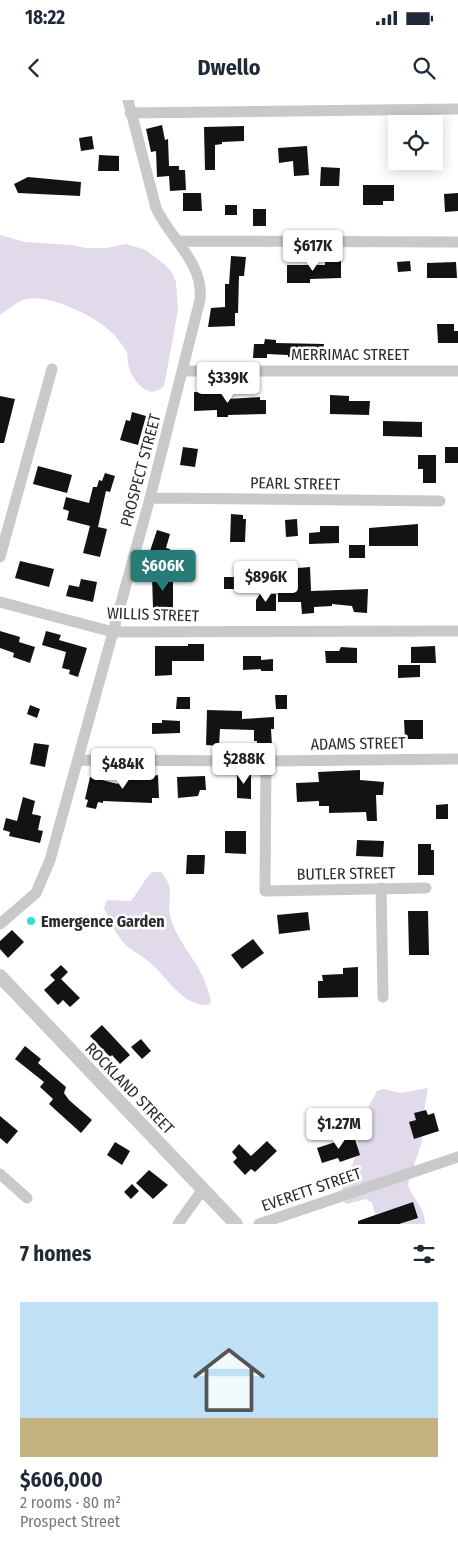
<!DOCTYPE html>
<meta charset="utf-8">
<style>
:root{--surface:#fff;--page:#f2f2f3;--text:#1f2937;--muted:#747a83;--accent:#277c78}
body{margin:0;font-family:"Fira Sans Condensed",sans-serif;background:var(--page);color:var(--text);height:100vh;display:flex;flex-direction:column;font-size:19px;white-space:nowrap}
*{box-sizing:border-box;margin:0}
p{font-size:16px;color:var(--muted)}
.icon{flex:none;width:28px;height:28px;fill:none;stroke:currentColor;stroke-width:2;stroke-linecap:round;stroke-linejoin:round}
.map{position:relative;height:1124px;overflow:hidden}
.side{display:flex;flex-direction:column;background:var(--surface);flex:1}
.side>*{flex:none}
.tools{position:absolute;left:388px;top:15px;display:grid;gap:10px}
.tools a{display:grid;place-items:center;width:55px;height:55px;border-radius:0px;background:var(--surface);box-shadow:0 2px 12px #0003;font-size:25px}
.price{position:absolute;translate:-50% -42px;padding:0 11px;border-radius:5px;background:#fff;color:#222;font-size:16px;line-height:32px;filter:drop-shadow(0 1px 2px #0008)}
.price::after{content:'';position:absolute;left:50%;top:30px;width:15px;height:11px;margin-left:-8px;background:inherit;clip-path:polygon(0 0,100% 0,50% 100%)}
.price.active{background:var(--accent);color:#fff}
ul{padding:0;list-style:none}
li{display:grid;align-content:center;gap:10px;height:265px;padding:0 20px}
li span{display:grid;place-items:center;height:155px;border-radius:0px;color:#555}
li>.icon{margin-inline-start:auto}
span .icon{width:90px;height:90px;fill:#fffc;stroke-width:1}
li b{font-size:21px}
h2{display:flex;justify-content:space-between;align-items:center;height:60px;padding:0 20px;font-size:21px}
.status{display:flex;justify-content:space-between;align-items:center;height:35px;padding:0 25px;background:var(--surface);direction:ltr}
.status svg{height:14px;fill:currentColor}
header{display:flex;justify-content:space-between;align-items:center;height:65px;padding:0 20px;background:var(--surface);font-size:22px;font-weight:700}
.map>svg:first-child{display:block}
.green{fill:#e0daea}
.building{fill:#131313}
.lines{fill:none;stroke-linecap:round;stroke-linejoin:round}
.minor{stroke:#c9c9c9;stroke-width:11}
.tertiary{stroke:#c9c9c9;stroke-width:14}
.poi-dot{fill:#30e2c8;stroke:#fff;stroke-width:2}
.labels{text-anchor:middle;stroke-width:5;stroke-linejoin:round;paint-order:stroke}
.street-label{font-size:16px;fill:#2c2c2c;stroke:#fff}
.poi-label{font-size:16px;font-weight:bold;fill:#2c2c2c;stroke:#fff;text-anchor:start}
</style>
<div class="status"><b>18:22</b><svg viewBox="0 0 49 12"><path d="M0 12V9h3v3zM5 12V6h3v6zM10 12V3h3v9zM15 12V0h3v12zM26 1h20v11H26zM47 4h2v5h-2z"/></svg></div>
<header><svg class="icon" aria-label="back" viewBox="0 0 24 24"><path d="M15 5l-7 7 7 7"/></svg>Dwello<svg class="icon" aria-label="search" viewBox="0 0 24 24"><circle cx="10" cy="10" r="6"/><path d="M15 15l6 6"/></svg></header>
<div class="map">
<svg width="458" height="1124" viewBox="0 0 458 1124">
<rect width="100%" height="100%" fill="#fff"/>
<!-- green -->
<path class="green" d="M0 135 25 142 72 145 86 148H106L126 144 146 150 165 165 172 172 176 182 178 210 164 286C148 302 132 280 128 264 127 260 128 256 127 253 125 248 119 241 116 237 100 218 51 194 26 199 18 201 7 210 0 215Z
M152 772H161C178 791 164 801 172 822 179 843 195 859 204 879 207 886 209 894 211 901L209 905C182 907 167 876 148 861 141 855 132 851 126 845 116 835 109 820 104 808L107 800 131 801C139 791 143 781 152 772Z
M428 988 423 1016 422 1041 408 1084C411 1098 425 1105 425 1124H378L372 1103 366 1099 347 1104 338 1099 355 1058 359 1036 369 1006 377 991 384 989 400 993Z"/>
<!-- building -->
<path class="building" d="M162 25 165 40 168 39 169 66H179V70H185L186 90 170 91 169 76 157 77 156 51 151 52 146 29Z
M244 26V41L222 42V44L215 45V70H205L204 27Z
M92 36 94 49 81 51 79 38Z
M307 46 309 75 294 76 293 61 279 63 278 48Z
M99 55 119 56V71H98Z
M321 67 340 68 339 86H320Z
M28 77 81 82 80 96 18 93 14 84Z
M363 85H394V101H383V105H363Z
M183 93H201L202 111H183Z
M458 93V111L445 112 444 94Z
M225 105H237V115H225Z
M253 109H266V126H253Z
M231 156 246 157 244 176H239L238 213H235V226L208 227 211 208 225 207V184H229Z
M325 161H341V178L310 179V183H287V165H325Z
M410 161 411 171 398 172 397 162Z
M456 162 457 178H427V163Z
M437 224H454V231H458V243H438Z
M265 239 276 240V243L324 244 323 256 288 257V255L267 254V258H253L254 244H264Z
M194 292 228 293V299L260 297V300H266V314L228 315V317H217V310L194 311Z
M330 295 349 296V301H370L369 315 330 314Z
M0 296 15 299 4 343H0Z
M132 312 146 316 138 345 120 340 126 320 130 321Z
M383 321 422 322V337L383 336Z
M183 347 198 349 195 367 180 365Z
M445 347H458V363H445Z
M418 355H436V383H423V369H418Z
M38 366 72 375 67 393 33 384Z
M105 373 115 376 110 392 106 391 98 427 107 429 100 457 83 453 90 426 67 420 69 411 63 409 66 397 89 403 93 387H97L99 380 102 381Z
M231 414 243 415V419H246L245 442H230Z
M297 419 298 436 286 437 285 420Z
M418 424V446H369V428Z
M320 426H339V443L309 444V433L320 432Z
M157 430 170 434 166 448 170 449 166 462 148 457Z
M349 445H365V458H349Z
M20 461 54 469 49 487 15 478Z
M310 467 311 491 368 489 367 513 354 512 352 506 332 504V506L314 507V513L302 514 301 502H278V487H287L286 469Z
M152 476H173V508H153Z
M224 477H240V489H224Z
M81 479 97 482 93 502 66 496 69 485 79 487Z
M260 494H276V511H256V500Z
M0 531 20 537 19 542 35 547 30 563 13 557 14 553 0 548Z
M46 531 61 535 59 540 87 548 78 577 69 574 70 570 62 568 66 552 42 545Z
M188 544H204V561H172V575L155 576V546H188Z
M435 546 436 563H411V547Z
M341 547 357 548V563H326L325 551H339Z
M243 556H261V569L243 570Z
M273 559V571H261V560Z
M398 565H420V577L398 578Z
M275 595H287V609H276Z
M177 597H190V609H176Z
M30 605 40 609 37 618 27 614Z
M207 610 242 611V619L274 617V629H271L272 646H257V641H254V630L220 629 219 646 206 645Z
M162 620 180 621V633L152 634V623H162Z
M404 620H423V639H405Z
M34 643 49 645 45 667 30 664Z
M360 670V680L384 682 383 695H376L377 721H367L366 712 329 713V706H319V701L297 702 296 683 319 682 318 672Z
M143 671H153V676L158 675 159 698H152V703L103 701V703L98 702 96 709 86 707 88 700 85 699 90 677 118 684V679L144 680Z
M237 672H251V699L237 698Z
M205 676 206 690H200L198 696 178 698 177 677Z
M23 697 35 701 32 714 41 716 38 730 43 731 40 743 9 736 10 732 3 730 6 718 17 721Z
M448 704V719H436V705Z
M225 731H246V754L225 753Z
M357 740 384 741 383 757 356 756Z
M418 744H431V750H434V775H418Z
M187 755H205L204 774H186Z
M408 811H428L429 855H409Z
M308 812 310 830 279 834 277 815Z
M12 830 24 842 8 858 0 849V841Z
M253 839 264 853 242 869 231 855Z
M61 865 68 872 61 879 80 898 70 907 63 900 58 905 44 890 55 880 50 875Z
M358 867V897L318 898V881H323L322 875 343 874V868Z
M102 925 130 955 120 964 112 955 110 957 90 936Z
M141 939 151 951 142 959 131 947Z
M25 946 41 959 38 963 66 987 64 993 69 1000 92 1020 81 1033 49 1004 53 999 40 987 44 982 15 959Z
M426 1010 428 1015 434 1013 439 1031 414 1039 409 1022 416 1020 414 1013Z
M0 1016 18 1031 7 1044 0 1038Z
M354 1036 360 1055 340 1062 338 1058 322 1063 317 1048Z
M267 1041 277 1051 255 1072 251 1069 245 1075 233 1062 237 1058 232 1052 239 1044 251 1056Z
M115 1042 130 1051 122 1065 107 1055Z
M149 1070 168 1085 153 1099 136 1083Z
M132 1084 139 1091 131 1099 124 1092Z
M413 1102 418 1118 399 1124H358V1121Z"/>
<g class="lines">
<!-- minor -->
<path class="minor" d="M130 13 458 9
M177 141 458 142
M183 271H458
M150 398 440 401
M0 457 52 269
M0 502 113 532 458 531
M78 660 266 661 458 659
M266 661 265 791 426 788
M381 788 383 897
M0 824 36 793 50 760 150 398 200 200C204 162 170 139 156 108L128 0
M0 1074 27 1098
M178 1124 203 1089
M259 1124 458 1057"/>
<!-- tertiary -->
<path class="tertiary" d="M0 876 236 1124"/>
</g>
<!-- markers -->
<circle class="poi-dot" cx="31" cy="821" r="5"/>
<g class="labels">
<!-- street labels -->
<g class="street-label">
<text x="350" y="260">MERRIMAC STREET</text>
<text transform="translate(140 370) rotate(-75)" y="6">PROSPECT STREET</text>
<text transform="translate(295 383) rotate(1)" y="6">PEARL STREET</text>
<text transform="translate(153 514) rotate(2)" y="6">WILLIS STREET</text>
<text transform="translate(358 643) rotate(-1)" y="6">ADAMS STREET</text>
<text transform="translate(346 773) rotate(-1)" y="6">BUTLER STREET</text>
<text transform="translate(130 988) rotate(46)" y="6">ROCKLAND STREET</text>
<text transform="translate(311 1089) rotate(-19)" y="6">EVERETT STREET</text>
</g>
<!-- poi labels -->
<g class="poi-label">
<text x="41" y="827">Emergence Garden</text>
</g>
</g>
</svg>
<div class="tools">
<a><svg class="icon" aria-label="locate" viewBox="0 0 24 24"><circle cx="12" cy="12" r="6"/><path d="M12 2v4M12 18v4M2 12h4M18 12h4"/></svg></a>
</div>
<b class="price" style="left:313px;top:172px">$617K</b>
<b class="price" style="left:228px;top:304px">$339K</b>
<b class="price active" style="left:163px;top:492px">$606K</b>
<b class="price" style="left:266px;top:503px">$896K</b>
<b class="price" style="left:244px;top:685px">$288K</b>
<b class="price" style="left:123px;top:690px">$484K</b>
<b class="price" style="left:339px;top:1050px">$1.27M</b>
</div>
<section class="side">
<h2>7 homes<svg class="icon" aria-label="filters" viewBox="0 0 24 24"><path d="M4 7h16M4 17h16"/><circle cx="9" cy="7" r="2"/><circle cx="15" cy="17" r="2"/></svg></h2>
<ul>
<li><span style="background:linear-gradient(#bfe0f5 75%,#c2b280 0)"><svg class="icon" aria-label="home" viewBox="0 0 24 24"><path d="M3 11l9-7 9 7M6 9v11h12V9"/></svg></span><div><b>$606,000</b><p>2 rooms · 80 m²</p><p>Prospect Street</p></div></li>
</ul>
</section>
